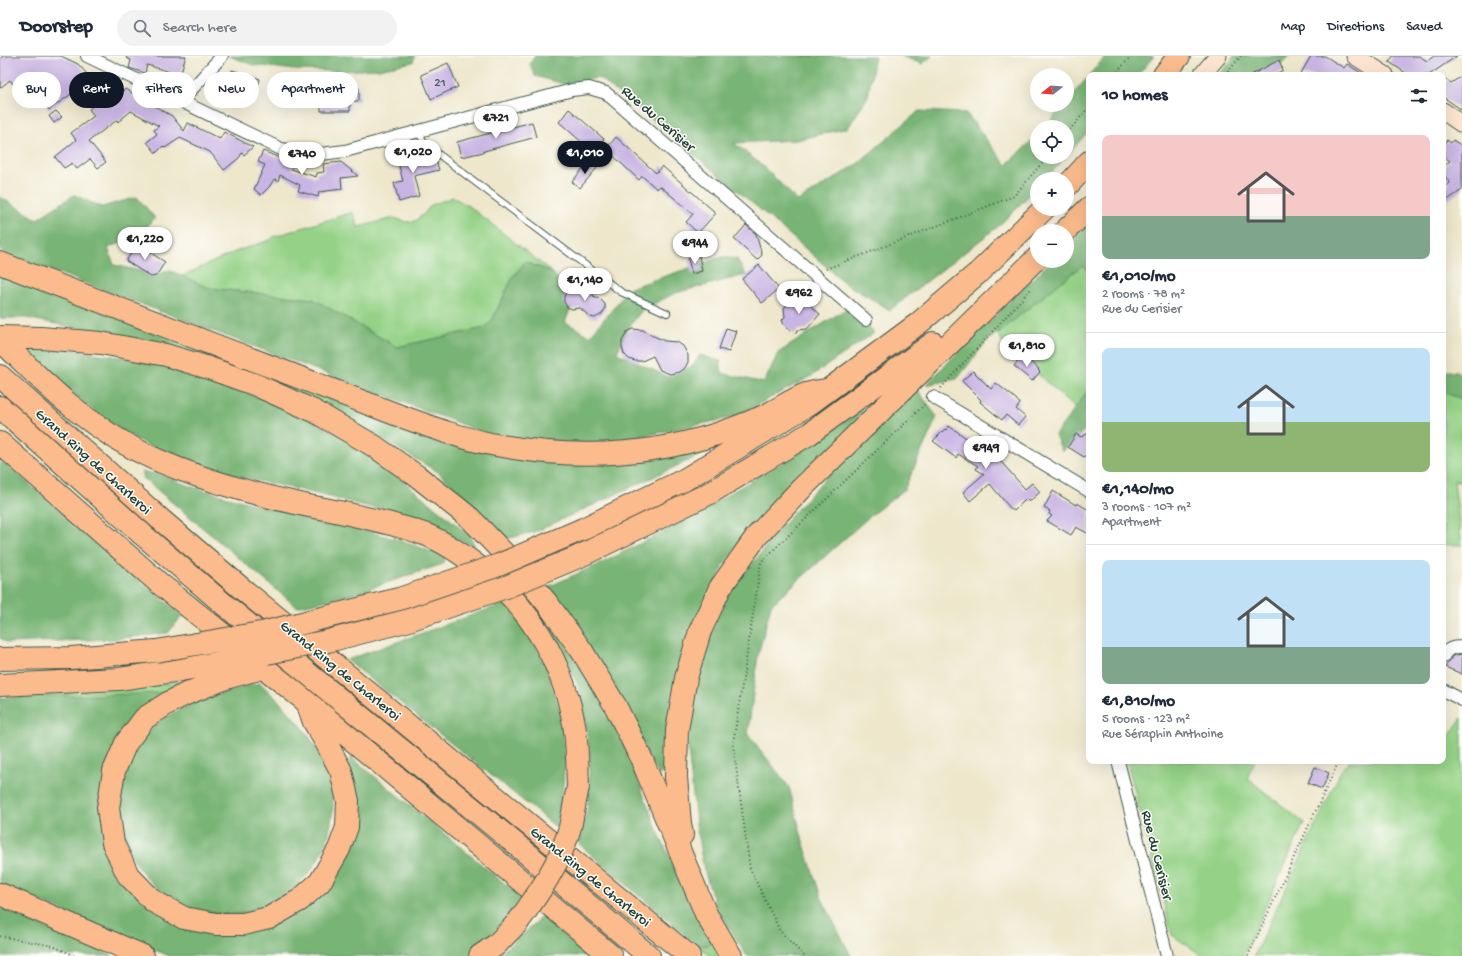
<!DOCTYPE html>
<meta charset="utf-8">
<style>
:root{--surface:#fff;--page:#f2f2f3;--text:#1f2937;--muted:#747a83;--line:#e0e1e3;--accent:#111827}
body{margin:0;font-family:"Gochi Hand",sans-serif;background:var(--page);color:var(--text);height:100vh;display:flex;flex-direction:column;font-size:15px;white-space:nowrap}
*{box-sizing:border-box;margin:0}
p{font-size:13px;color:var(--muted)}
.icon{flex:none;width:22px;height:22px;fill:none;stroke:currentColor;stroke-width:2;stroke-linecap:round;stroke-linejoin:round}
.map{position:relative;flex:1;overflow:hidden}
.details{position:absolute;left:1086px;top:16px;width:360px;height:692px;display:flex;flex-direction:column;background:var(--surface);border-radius:8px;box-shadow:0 4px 16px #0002}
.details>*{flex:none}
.top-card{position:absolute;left:12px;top:16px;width:380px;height:36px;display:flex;gap:8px}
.needle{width:26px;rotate:253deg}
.tools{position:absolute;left:1030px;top:12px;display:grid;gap:8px}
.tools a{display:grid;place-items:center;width:44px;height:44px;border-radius:50%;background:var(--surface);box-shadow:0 4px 16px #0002;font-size:20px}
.price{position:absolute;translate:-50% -34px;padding:0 9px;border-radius:14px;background:#fff;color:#222;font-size:13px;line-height:26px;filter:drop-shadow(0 1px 2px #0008)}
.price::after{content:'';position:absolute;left:50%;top:24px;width:12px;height:9px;margin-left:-6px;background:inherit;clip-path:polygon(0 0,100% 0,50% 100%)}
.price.selected{background:var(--accent);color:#fff}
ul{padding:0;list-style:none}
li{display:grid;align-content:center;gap:8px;height:212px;padding:0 16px}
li+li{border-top:1px solid var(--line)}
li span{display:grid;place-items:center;height:124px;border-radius:8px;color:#555}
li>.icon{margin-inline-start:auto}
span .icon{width:72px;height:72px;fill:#fffc;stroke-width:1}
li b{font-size:17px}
h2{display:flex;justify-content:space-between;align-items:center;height:48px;padding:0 16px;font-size:17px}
.pill{padding:0 14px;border-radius:18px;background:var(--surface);box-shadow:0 4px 16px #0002;font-size:14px;line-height:36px}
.pill.selected{background:var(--accent);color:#fff}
header{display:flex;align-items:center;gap:24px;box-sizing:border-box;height:56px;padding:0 20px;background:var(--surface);border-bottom:1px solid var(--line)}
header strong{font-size:19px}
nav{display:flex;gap:22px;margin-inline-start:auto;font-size:14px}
.search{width:280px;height:36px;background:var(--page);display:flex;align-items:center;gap:10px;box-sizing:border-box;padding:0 14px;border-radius:22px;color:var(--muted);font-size:15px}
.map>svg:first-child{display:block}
.green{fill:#95d287;stroke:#5a885e}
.forest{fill:#78b474;stroke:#4c7854}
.building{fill:#c9b5e4}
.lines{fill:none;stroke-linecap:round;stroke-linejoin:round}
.service-casing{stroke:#3e564b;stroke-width:8}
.minor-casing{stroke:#3e564b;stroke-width:14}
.secondary-casing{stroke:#3e564b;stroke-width:19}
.motorway-casing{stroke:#3e564b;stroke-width:24}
.path{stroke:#3e564b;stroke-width:2;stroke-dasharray:1 3;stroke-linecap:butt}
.service{stroke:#fff;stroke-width:6}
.minor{stroke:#fff;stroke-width:12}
.secondary{stroke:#fde4d1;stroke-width:17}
.motorway{stroke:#fbbb8d;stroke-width:22}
.motorway-bridge-casing{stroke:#3e564b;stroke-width:24;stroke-linecap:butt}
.motorway-bridge{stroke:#fbbb8d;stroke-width:22}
.labels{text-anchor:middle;stroke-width:3;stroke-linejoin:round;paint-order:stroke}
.number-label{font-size:13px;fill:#4a5b60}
.street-label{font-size:15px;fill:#1f3d34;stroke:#fdfcf7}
</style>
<header>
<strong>Doorstep</strong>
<div class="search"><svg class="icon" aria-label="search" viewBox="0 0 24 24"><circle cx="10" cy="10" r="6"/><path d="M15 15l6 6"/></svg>Search here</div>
<nav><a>Map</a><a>Directions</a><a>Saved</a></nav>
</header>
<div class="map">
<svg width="1462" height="900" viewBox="0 0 1462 900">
<rect width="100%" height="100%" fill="#fdfcf7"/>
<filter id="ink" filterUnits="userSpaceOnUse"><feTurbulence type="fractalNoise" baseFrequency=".025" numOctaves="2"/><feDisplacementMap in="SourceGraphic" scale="8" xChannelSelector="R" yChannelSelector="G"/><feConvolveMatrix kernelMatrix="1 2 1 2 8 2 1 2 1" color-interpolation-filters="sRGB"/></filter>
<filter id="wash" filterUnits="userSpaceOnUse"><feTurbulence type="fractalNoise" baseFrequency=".012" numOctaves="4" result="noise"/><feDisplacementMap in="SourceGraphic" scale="16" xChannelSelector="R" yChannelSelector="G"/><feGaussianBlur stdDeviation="0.9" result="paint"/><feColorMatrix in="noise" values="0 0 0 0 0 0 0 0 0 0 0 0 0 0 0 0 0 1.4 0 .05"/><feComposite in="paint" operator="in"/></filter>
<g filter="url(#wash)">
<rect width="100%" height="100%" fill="#eee7cc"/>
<!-- green -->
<path class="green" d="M453 141 470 151 552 216 525 206 513 221 491 266 484 272 397 291 313 243 209 232 182 220 237 195 270 184 273 181 353 156 358 171 394 162 407 166 415 165 424 158 431 149Z
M1083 208 1089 216V333L1075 352 1001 284 998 277Z
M40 230 323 337 335 356 122 281 175 288Z
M1443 336 1462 343V425H1454L1462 489H1443Z
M735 383 698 400 695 391Z
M530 538 562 582 554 578 523 541Z
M182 625 184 632 162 643 5 642 145 631Z
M1462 661V900H1254L1341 715 1350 705H1443V690Z
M1127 705H1255L1247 722 1304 767 1243 900H1203L1172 879Z
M714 888 722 900H710L698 890Z"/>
<!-- forest -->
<path class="forest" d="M229 0H415L413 6 379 13 339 15 296 14 253 9Z
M535 0H875L868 40 848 72 796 84 734 87 764 111 798 145 856 109 919 55 966 57 1006 109 1037 80V101H1066L1045 123H1037V131L1000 169 890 254 846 228 775 166 654 65 599 22 564 28 535 20 530 8Z
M902 0H932L922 8Z
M1106 0H1154L1138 19H1089Z
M1234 0H1289L1282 8 1267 19H1219Z
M1089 20V74L1067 100V71H1045L1064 49H1067V45Z
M74 139 102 151 137 141 155 162 139 179 108 192 114 209 158 219 169 214 209 232 313 243 397 291 484 272 491 266 513 221 525 206 552 216 574 244 565 266 590 280 630 232 722 201 737 203 746 219 675 237 642 254 626 275 617 297 668 321 693 310 700 299 720 305 722 317 764 327 778 297 849 251 874 277 810 321 734 361 601 389 493 380 0 195V141L37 163Z
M1089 166V216L1083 209 987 285 957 323 925 329 1051 205H1067V190Z
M0 213 177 288 122 281 26 262H0Z
M24 293H65L167 308 285 351 360 390 469 479 475 490 386 455 297 433 221 417 158 395 124 376 98 358 75 339Z
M1443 314 1462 317V343L1443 336Z
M917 333 937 361 904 434 871 459 771 549 758 599 748 678 789 731 802 782 821 841 851 900H747L716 851 704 814 697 776 688 692 692 653 698 614 723 545 782 470 846 399Z
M1089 333V370L1062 395 1055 379Z
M890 336 754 467 724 508 681 602 671 644 666 713 659 719 548 531 608 504 665 475 720 443 780 408Z
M323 337 455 387 695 391 698 400 537 475 506 483 438 416 335 356Z
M0 404 26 425 92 484 182 560 168 577 114 583 7 587 0 582Z
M142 416 158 418 189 430 267 452 304 457 395 483 445 500 443 508 350 539 297 551 142 421Z
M506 547 532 582 547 613 562 662 565 703 562 743 556 771 347 604Z
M554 578 562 582 595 636 626 693 656 771 691 850 714 888 698 890 579 788 588 750 590 698 580 634Z
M260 627C280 646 301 666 315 690 321 701 332 733 333 746 333 757 331 769 328 780 322 804 305 825 284 840 267 852 247 858 226 858 174 858 134 822 122 773 120 763 118 752 119 742 120 718 134 692 150 674 173 649 228 635 260 627Z
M162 637 100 748 156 856 295 859 310 850 322 839 337 818 347 712 351 701 522 842C505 864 489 884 466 900H169L0 828V642Z
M0 852 113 900H59L53 898 50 900H0Z
M543 857 592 900H497L536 867Z"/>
<g id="blocks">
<!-- building -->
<path class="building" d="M3 0H61L78 8 95 27 103 19 123 35 125 33 172 60 184 75 188 67 220 83 224 76 253 91 244 99 242 97 239 102 224 114 210 96 180 82 165 92 163 90 156 97 147 86 157 78 154 74 159 70 131 55 118 66 117 64 89 85 106 106 98 112 90 103 77 113 72 107 64 112 55 101 76 84 71 77 94 60 89 53 92 51 81 36 76 39 74 36 49 54 35 36 32 28 29 30 23 23 14 29 10 24 0 32V3Z
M127 0H186L180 19 147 9 145 17 129 12 131 4 126 2Z
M1311 0H1325L1344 12 1347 8 1364 19H1300Z
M1393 0H1419L1427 5 1434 0H1457L1429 19H1409L1389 6Z
M1279 4 1283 14 1274 19H1251Z
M448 7 458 31 431 43 421 19Z
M232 14 260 23 253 48 224 39Z
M1462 20V54L1443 41V21L1451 27Z
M333 30 359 32V45H350V55H321V42H311L312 31Z
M569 53 604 83 593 96 559 66Z
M56 55 62 61 54 67 49 60Z
M532 66 536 81 484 95V96L461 101 457 86Z
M616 81 656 117 662 110 716 157 698 177 686 166 693 158 660 130 657 133 642 120 639 124 606 93Z
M1447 84 1451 87 1453 84 1462 90V134L1443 147V133L1450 127 1443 118V111L1450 105 1443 100V88Z
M263 95 294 108 291 113 316 121 317 117 324 116 323 108 341 106 358 120 341 122 342 133 319 136 318 141 298 135 300 129 280 119 278 125 274 123 270 130 261 139 254 133 265 109 258 106Z
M425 95 428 106 436 104 439 114 414 120 419 140 399 146 394 127 403 125 397 103Z
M589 105 597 112 580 132 572 126Z
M746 169 756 178 762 199 757 204 734 183Z
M126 176 134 181 130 189 121 183Z
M137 188 165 206 156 220 151 221 126 205Z
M699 200 702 215 692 218 688 203Z
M759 209 779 233 762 247 742 223Z
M571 233H576L584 235 585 233 593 236V240L599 242 605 248V253L602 258 595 262 590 261 580 252 572 253 567 251 564 246V241L566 236Z
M797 238 820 258 807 273 798 274 794 278 784 269 782 264 785 261 784 252Z
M726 272 736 275 729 296 719 293Z
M633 273 643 274 651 279 665 285 677 286 683 290 688 299V306L685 312 680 316 670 318 660 314 653 300 642 305H635L629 303 624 298 622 291V285L627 276Z
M1023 300 1039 313 1038 314 1040 316 1032 325 1014 310Z
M973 315 991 333 996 327 1016 343 1020 348 1016 353 1025 361 1018 369 1006 359 1002 364 980 346 981 344 962 325Z
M949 370 975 388 976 387 996 400 1025 433 1032 427 1040 436 1029 446 1026 443 1014 455 1010 452 990 428 970 445 963 436 984 418 976 413 978 410 958 398 956 402 933 385 945 373 946 374Z
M1089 377V394L1084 401 1068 391 1076 378 1081 381Z
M1053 435 1076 449 1077 447 1089 454V478L1076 471 1071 479 1047 465 1052 460 1049 458 1050 455 1044 452Z
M1462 598V618L1445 611 1453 600Z
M1315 711 1329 717 1322 733 1308 727Z"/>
</g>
</g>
<g filter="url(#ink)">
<use href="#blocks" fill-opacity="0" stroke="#3e564b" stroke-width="1"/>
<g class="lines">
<defs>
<path id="service" d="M418 75 425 88 621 236 667 257"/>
<path id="minor" d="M87 0 281 93 313 99 345 95 572 34 589 32 606 37 866 264
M181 45 222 0
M933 341 1089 435
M1443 601C1447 592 1453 591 1462 591
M1443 634 1462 644
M1118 705 1167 900"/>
<path id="secondary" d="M1355 0 1385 19
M1202 19 1218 0
M1443 55 1462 68"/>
<path id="motorway" d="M1164 19 1179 0
M1067 130 1089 106
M1065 175 1089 152
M0 207 395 358C428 370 462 383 496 389 571 403 645 401 717 378 734 372 752 366 768 358 780 352 793 343 806 338 812 336 820 335 826 334
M0 281 41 282 101 287 166 299 209 312 256 329 314 355 374 390 417 420 470 462 518 512 547 547 582 595 616 651 642 704 706 858 731 900
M0 284C23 305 45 329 70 349 102 376 139 398 179 413 221 429 265 441 309 450 337 455 363 461 391 468 401 471 411 473 421 477 441 483 463 499 479 511 528 549 561 603 573 663 578 686 577 708 578 731
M0 320 160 463 241 532 689 900
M0 351 143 479 226 550 518 790 649 900
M0 387 159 527 308 647 611 900
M583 473 684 424 808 349 919 267 978 217 1044 153
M578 501 708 438 809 378 933 287
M0 603 71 602 156 595
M0 629 119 623 181 614
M188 637 168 647 145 662 126 687 114 715 108 752 113 787 128 819 153 845 184 862 216 868H243L269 862 300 844 320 826 339 793 347 771 348 745 341 715 327 688 314 666 309 652
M682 779 680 767 676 721 677 674 686 622 700 575 720 532 756 481 801 433 1037 202
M0 838 143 900
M480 900 496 889 518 866"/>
</defs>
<!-- service casing -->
<use href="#service" class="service-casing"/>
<!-- minor casing -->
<use href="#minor" class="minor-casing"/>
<!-- secondary casing -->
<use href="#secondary" class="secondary-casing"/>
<!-- motorway casing -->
<use href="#motorway" class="motorway-casing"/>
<!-- path -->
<path class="path" d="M1115 19 1131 0
M1225 19 1241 0
M1067 77 1089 51
M1052 209 1056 205
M826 213 1014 140 1047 101
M941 332 1031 233
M0 880 53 890 75 900
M804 900 780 875 750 813 733 688 761 506 925 348
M1248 900 1337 709 1341 705"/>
<!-- service -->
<use href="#service" class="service"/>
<!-- minor -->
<use href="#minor" class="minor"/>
<!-- secondary -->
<use href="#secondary" class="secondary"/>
<!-- motorway -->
<use href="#motorway" class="motorway"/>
<defs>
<path id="motorway-bridge" d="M156 595 266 576 399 543 499 509 583 473
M181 614 328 585 406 565 506 531 578 501
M188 637 229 621 259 613
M518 866C539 837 561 806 570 771 573 758 575 744 578 731"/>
</defs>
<!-- motorway-bridge casing -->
<use href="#motorway-bridge" class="motorway-bridge-casing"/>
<!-- motorway-bridge -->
<use href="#motorway-bridge" class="motorway-bridge"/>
</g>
</g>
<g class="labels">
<!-- number labels -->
<g class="number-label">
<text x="440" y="30">21</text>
</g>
<!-- street labels -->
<g class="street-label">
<text transform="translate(659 62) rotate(41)" y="5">Rue du Cerisier</text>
<text transform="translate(94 405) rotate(42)" y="5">Grand Ring de Charleroi</text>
<text transform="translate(341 614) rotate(39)" y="5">Grand Ring de Charleroi</text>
<text transform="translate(1158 799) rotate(76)" y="5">Rue du Cerisier</text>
<text transform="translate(591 820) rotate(39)" y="5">Grand Ring de Charleroi</text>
</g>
</g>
</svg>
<div class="tools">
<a><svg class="needle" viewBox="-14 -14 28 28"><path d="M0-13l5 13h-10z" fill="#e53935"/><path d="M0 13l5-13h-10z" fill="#747a83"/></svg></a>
<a><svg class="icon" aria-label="locate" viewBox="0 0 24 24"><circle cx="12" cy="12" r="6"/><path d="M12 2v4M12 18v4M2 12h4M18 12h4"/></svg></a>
<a>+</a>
<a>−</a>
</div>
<b class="price" style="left:496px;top:84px">€721</b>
<b class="price" style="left:413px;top:118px">€1,020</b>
<b class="price selected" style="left:585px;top:119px">€1,010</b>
<b class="price" style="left:302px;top:120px">€740</b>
<b class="price" style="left:145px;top:205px">€1,220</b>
<b class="price" style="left:695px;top:209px">€944</b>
<b class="price" style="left:585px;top:246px">€1,140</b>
<b class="price" style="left:799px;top:259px">€962</b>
<b class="price" style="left:1027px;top:312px">€1,810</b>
<b class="price" style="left:986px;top:414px">€949</b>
<div class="top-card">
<a class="pill">Buy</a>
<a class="pill selected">Rent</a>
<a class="pill">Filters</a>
<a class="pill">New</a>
<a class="pill">Apartment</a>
</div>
<section class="details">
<h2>10 homes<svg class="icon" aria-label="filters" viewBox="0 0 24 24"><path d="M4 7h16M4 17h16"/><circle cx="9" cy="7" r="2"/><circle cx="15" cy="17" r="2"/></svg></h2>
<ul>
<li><span style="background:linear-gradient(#f6c9c9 65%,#7fa58c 0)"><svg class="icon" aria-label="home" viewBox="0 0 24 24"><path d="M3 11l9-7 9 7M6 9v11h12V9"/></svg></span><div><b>€1,010/mo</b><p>2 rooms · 78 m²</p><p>Rue du Cerisier</p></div></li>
<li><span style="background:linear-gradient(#bfe0f5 60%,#8fb573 0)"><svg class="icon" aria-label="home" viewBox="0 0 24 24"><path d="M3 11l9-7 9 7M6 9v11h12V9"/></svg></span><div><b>€1,140/mo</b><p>3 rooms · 107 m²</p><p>Apartment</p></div></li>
<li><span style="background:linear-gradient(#bfe0f5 70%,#7fa58c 0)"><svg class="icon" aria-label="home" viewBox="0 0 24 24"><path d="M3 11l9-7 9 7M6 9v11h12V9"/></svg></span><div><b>€1,810/mo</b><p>5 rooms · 123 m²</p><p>Rue Séraphin Anthoine</p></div></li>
</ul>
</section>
</div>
